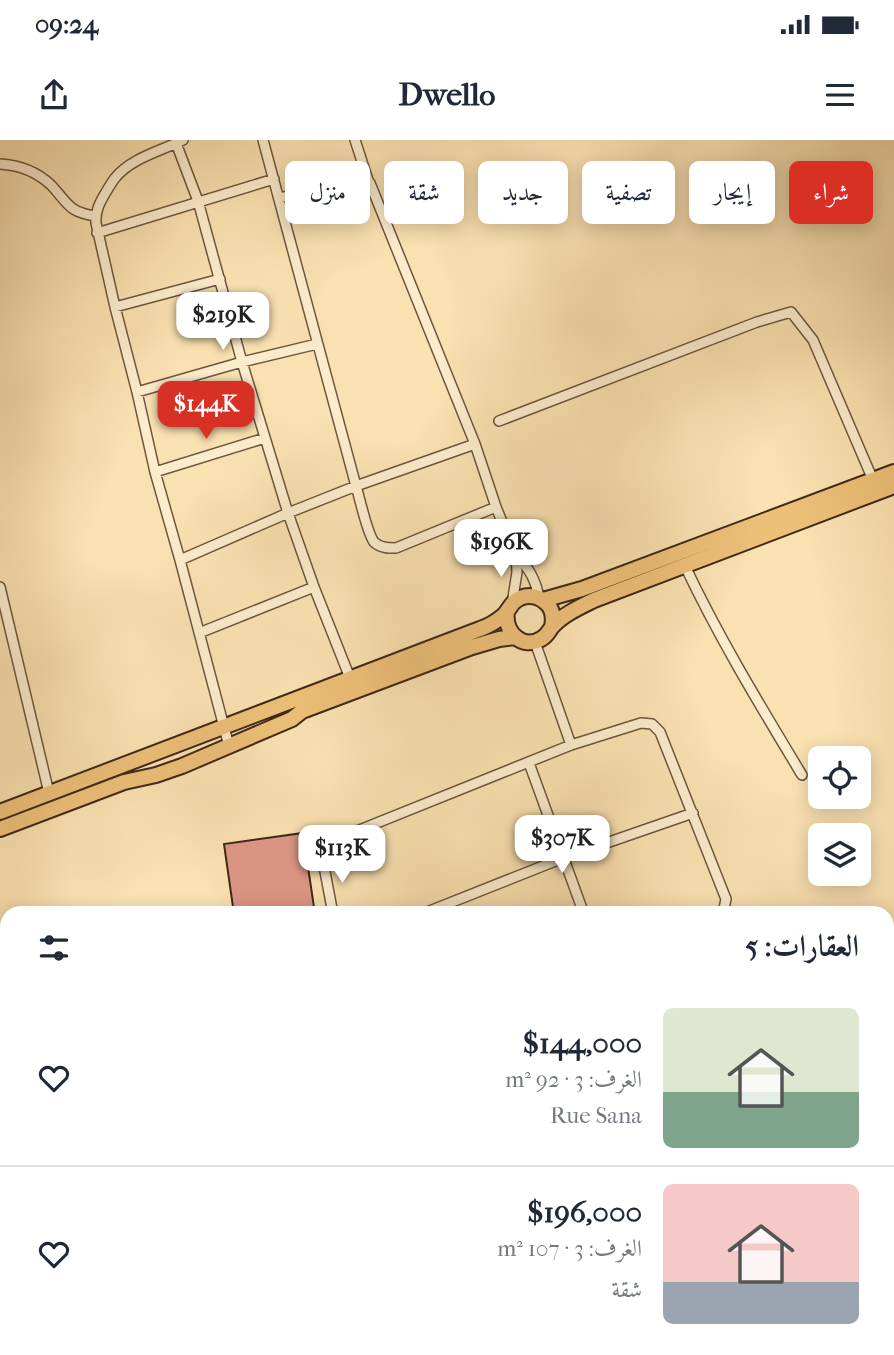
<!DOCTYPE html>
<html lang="ar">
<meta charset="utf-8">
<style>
:root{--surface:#fff;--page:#f2f2f3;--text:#1f2937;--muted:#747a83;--line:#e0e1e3;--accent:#d93025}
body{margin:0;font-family:"IM FELL French Canon",Amiri,serif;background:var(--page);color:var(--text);direction:rtl;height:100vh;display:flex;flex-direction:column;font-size:26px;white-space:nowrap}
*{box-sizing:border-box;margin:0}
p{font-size:23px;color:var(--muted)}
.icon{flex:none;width:38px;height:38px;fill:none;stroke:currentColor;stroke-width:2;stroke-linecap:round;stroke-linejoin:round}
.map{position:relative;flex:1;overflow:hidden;direction:ltr}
.side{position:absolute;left:0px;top:766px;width:894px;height:450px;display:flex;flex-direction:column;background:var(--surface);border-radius:21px 21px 0 0;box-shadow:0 4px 18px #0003;direction:rtl}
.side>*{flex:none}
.top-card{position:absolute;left:21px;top:21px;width:852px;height:63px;direction:rtl;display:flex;gap:14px}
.controls{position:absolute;left:808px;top:606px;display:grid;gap:14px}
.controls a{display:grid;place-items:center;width:63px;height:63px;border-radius:10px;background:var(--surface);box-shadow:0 4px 18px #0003;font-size:35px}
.price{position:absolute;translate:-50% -60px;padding:0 16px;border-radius:14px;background:#fff;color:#222;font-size:23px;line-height:46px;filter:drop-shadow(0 2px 4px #0008)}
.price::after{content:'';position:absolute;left:50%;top:42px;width:21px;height:16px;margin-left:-10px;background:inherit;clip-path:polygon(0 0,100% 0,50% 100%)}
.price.active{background:var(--accent);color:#fff}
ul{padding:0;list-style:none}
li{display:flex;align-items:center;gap:21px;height:175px;padding:0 35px}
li+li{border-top:2px solid var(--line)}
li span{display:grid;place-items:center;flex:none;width:196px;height:140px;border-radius:10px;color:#555}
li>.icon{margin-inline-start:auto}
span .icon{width:84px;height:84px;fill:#fffc;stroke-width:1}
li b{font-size:30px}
h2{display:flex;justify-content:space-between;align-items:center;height:84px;padding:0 35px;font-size:30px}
.tag{padding:0 24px;border-radius:10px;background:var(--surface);box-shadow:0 4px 18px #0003;font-size:24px;line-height:63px}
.tag.active{background:var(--accent);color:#fff}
.status{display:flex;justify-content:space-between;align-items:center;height:49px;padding:0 35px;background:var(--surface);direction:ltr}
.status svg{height:19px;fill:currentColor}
header{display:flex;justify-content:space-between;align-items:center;height:91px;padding:0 35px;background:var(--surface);font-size:32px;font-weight:800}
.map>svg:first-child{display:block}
.building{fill:#dd9686;stroke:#3e2818;stroke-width:2}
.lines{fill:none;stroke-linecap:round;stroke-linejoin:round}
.street-casing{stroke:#6d563e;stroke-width:12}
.primary-casing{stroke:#3e2818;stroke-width:18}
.street{stroke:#fceccc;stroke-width:9}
.primary{stroke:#edc078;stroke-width:14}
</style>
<div class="status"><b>09:24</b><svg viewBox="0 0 49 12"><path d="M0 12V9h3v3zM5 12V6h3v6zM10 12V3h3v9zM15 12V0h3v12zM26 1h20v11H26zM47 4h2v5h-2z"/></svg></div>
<header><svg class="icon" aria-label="menu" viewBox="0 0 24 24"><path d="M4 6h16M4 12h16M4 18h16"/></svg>Dwello<svg class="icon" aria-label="share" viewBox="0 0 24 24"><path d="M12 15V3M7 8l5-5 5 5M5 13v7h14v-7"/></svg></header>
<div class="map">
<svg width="894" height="1215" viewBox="0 0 894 1215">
<rect width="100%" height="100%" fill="#fae1b1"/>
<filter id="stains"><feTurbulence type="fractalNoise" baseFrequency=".00286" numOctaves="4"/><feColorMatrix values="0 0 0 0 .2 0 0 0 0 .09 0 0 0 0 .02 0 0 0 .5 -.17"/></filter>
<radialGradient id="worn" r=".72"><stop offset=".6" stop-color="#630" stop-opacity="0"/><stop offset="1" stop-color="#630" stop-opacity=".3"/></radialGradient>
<!-- building -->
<path class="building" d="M303 693 315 774H234L224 704Z
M887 1016 894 1019V1034L887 1031Z
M894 1040V1078L887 1075V1054Z
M887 1124 894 1129V1145L889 1142 887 1144Z
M806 1209H846L842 1215H802Z"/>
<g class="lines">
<defs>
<path id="street" d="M183 0C161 11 131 18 115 38 112 42 109 47 106 52 100 62 95 71 96 83L115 167 137 252 155 332 180 420 229 606
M263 0 356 346C360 359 367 393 374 402 380 408 388 408 396 408L496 367
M355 0 368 40
M176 3 198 61 242 222 288 373 314 447 350 538
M0 24C19 25 37 32 51 45 68 63 68 72 95 76
M280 58 356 37 365 38 370 43 475 304 496 367 516 416 517 432 512 464
M97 93 274 39
M115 167 220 139
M137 252 242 222 317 204
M499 281 757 182 791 172 813 200 873 340
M155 332 265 298
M516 416C529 427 536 440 539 458
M180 420 288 373 356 346 475 304
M685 426C719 498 761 567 802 635
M0 447 49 653
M199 493 314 447
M535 502 571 605
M529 623 584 774
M333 774 323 721 324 710 332 701 571 605 641 583 652 584 660 592 726 759 724 769 717 774
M422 774 563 718 693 673
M887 896 894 899
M887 1002 894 1006
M887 1106 894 1110
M887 1183 894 1174
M209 1215 211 1209
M573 1215 576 1209
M864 1215 869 1209"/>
<path id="primary" d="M543 460 582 449 894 332
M507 472C504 492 522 510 541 499 547 496 548 492 552 487 562 475 580 467 594 460L894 346
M0 672 480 489C489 486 497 481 504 475 508 471 510 466 514 462 523 454 536 454 545 462 553 468 554 477 552 487
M0 689 124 642 156 635 182 626 292 579 302 571 472 507 499 499 515 497"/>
</defs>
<!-- street casing -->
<use href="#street" class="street-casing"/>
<!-- primary casing -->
<use href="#primary" class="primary-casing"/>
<!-- street -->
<use href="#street" class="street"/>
<!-- primary -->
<use href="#primary" class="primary"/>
</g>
<rect width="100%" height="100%" filter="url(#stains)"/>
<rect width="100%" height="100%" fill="url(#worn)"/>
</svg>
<div class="controls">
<a><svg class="icon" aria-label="locate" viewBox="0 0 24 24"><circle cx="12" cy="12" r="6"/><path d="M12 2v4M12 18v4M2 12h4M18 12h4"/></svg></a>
<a><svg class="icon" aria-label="layers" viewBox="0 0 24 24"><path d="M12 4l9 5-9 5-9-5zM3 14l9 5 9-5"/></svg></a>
</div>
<b class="price" style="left:223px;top:212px">$219K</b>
<b class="price active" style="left:206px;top:301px">$144K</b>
<b class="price" style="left:501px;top:439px">$196K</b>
<b class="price" style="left:562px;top:735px">$307K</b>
<b class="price" style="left:342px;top:745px">$113K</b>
<div class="top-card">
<a class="tag active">شراء</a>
<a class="tag">إيجار</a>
<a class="tag">تصفية</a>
<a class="tag">جديد</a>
<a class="tag">شقة</a>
<a class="tag">منزل</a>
</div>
<section class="side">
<h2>العقارات: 5<svg class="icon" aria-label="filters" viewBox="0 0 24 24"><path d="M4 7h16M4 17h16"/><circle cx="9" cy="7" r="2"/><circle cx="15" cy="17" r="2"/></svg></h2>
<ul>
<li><span style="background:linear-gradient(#dfe7d0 60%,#7fa58c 0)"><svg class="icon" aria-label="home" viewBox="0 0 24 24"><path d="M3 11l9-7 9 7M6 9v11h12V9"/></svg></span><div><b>$144,000</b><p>الغرف: 3 · 92 m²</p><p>Rue Sana</p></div><svg class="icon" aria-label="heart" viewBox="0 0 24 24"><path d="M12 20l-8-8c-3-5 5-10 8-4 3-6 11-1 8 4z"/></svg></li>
<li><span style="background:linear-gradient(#f6c9c9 70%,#9aa5b1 0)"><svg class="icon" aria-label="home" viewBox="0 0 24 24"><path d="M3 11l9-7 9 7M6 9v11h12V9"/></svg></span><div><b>$196,000</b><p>الغرف: 3 · 107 m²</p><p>شقة</p></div><svg class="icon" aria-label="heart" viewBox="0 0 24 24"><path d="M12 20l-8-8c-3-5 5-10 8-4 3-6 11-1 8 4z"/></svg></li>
</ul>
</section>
</div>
